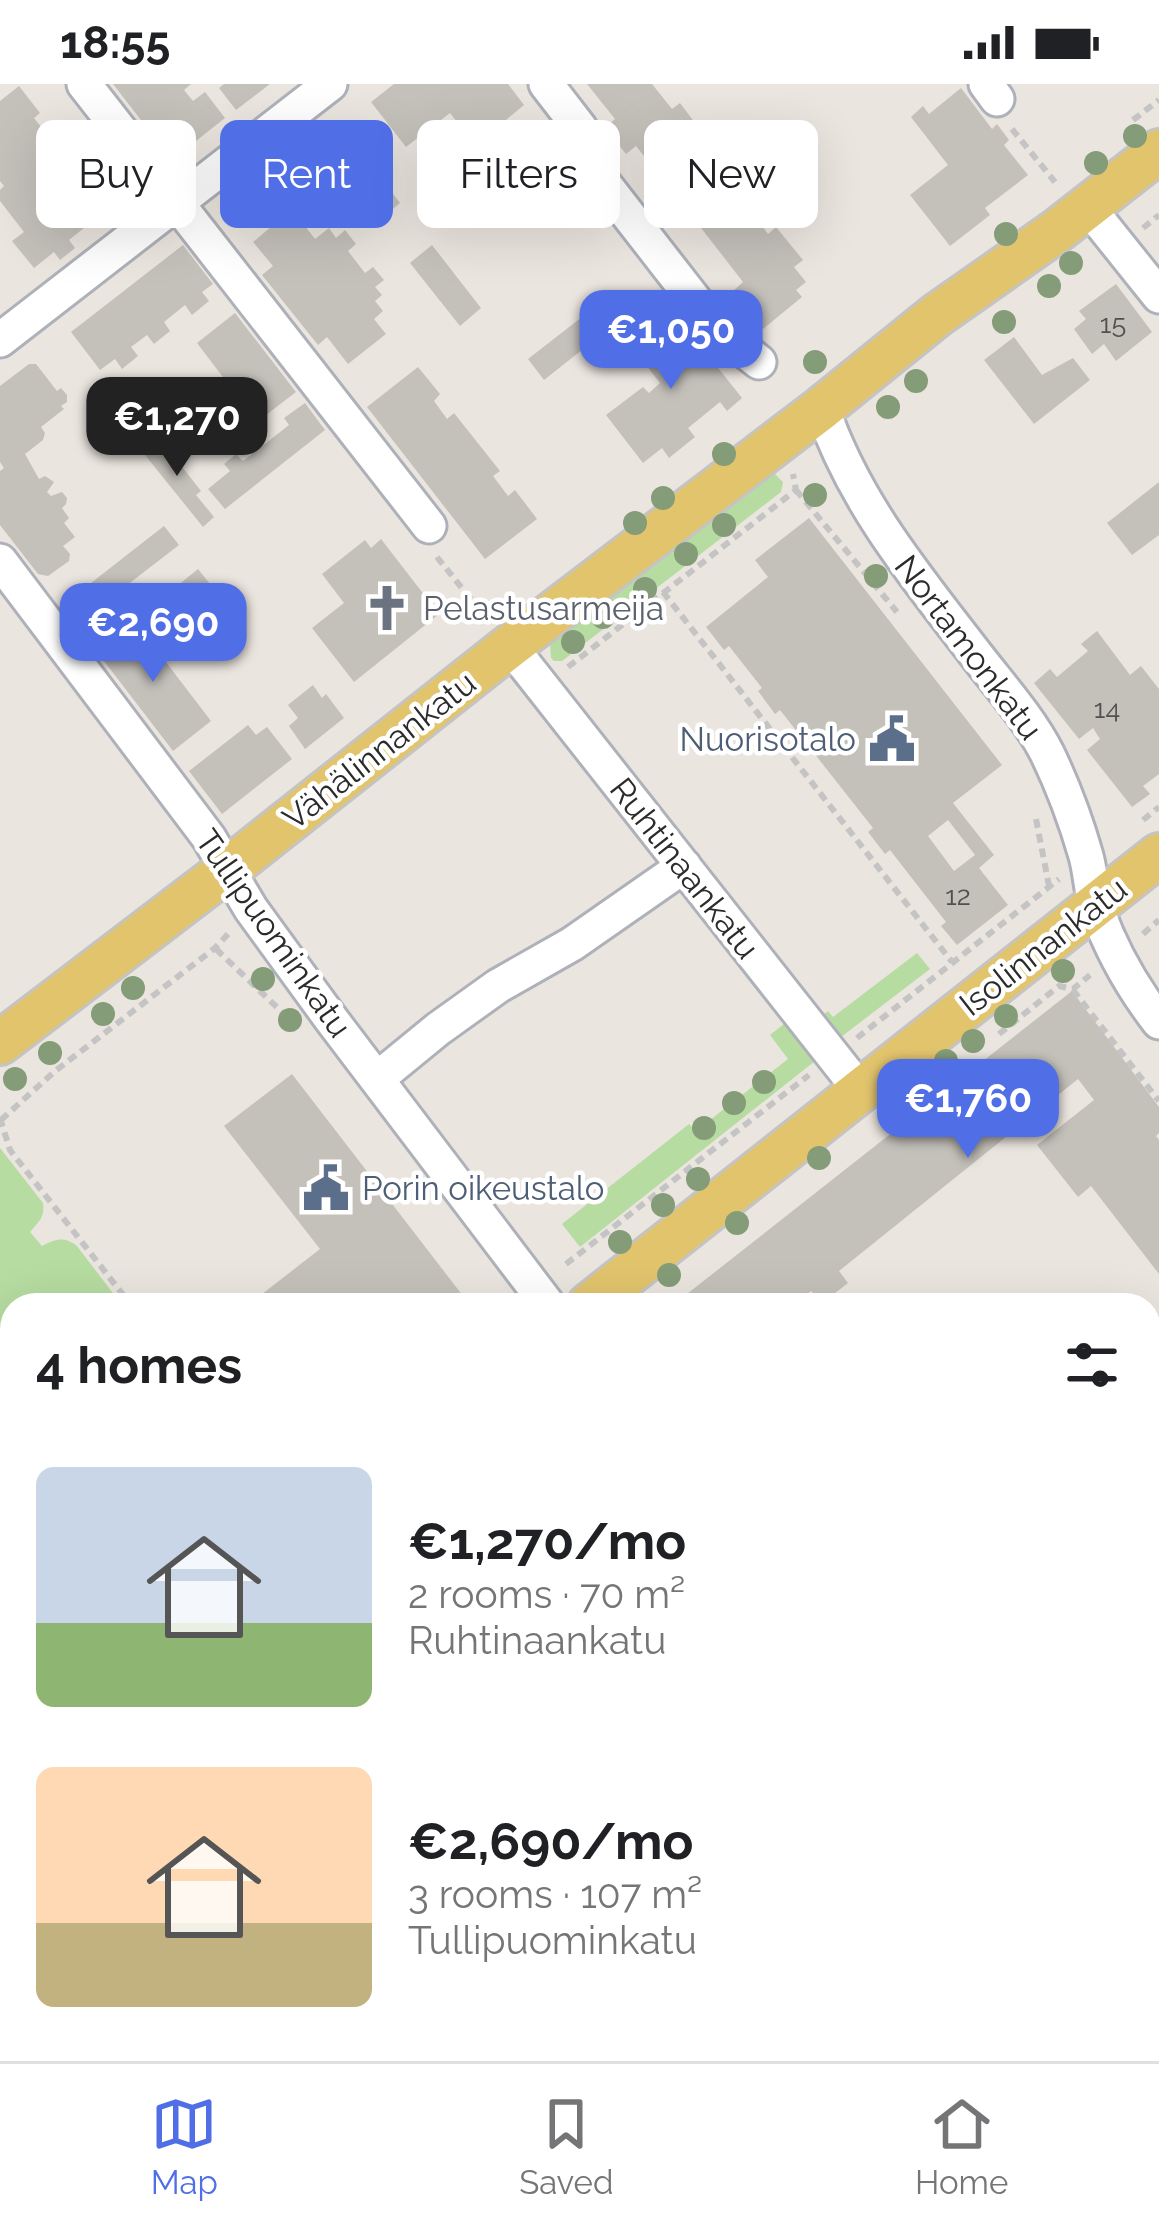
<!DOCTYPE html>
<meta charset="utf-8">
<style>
:root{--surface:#fff;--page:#f6f6f6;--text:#202124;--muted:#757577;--line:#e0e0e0;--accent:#506fe7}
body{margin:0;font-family:Raleway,sans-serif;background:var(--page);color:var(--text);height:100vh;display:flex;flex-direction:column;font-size:45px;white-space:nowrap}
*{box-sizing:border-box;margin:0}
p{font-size:39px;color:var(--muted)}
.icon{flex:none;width:66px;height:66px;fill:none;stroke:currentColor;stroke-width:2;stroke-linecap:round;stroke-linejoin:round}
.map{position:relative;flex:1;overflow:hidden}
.drawer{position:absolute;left:0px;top:1209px;width:1161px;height:768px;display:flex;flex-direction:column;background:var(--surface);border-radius:36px 36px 0 0;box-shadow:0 12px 48px #0002}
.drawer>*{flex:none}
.banner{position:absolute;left:36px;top:36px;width:1089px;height:108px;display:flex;gap:24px}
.price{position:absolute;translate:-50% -102px;padding:0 27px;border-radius:24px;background:var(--accent);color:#fff;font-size:39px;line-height:78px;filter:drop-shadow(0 3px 6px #0008)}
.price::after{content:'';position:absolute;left:50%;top:72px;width:36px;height:27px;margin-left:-18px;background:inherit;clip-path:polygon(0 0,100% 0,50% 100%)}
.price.on{background:#222;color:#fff}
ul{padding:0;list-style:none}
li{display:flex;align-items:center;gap:36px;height:300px;padding:0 36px}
li span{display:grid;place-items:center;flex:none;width:336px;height:240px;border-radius:18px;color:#555}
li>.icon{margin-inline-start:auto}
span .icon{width:144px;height:144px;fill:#fffc;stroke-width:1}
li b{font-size:51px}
h2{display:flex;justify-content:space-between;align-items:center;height:144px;padding:0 36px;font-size:51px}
.tag{padding:0 42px;border-radius:18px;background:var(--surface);box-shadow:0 12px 48px #0002;font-size:42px;line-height:108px}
.tag.on{background:var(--accent);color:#fff}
.status{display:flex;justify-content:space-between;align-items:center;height:84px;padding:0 60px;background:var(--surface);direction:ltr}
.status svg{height:33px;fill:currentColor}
.menu{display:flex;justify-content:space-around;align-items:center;height:168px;border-top:3px solid var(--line);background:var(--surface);font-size:33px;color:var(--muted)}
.menu a{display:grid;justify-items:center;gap:6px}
.menu .on{color:var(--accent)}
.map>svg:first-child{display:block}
.green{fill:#b6dca1}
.cemetery{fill:#c6d3b8}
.building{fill:#c4c0ba;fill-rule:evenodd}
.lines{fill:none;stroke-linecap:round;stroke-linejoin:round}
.minor-casing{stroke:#afb1ba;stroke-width:39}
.major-casing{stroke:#c4c4c4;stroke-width:48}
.path{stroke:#c4c4c4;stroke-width:6;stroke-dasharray:9 6;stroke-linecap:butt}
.minor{stroke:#fff;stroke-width:33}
.major{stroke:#e2c46d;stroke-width:42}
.tree{fill:#849c77}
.labels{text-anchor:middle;stroke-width:9;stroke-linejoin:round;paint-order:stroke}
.number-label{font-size:27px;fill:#51504f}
.worship-label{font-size:33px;fill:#5b616d;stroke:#fff;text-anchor:start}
.street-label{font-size:33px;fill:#2b2b2b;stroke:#fff}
.service-label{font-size:33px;fill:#4e5e75;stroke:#fff;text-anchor:end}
</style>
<div class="status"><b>18:55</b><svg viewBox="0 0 49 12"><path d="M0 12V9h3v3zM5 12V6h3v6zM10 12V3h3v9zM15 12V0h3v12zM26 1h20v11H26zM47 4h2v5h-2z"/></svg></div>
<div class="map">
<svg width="1159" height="1977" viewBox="0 0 1159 1977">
<rect width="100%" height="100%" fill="#ebe5df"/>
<!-- green -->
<path class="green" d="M772 387 783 398 781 408 562 577H554L551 574 550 559Z
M917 869 930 885 841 953 823 931 828 927 833 933Z
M785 939 815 977 580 1163 562 1140 689 1040 696 1047 788 975 770 951Z
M0 1064 43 1119C45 1134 39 1137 30 1148L42 1162C56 1155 64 1152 77 1162L122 1221H12V1502L0 1488Z
M0 1636 12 1651V1965H255L260 1977H0Z"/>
<!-- cemetery -->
<path class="cemetery" d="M12 1695V1933L0 1918V1704Z"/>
<!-- building -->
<path class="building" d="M113 0H191L184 6 193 17 205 8 225 34 172 76Z
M224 0H270L236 26 219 4Z
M394 0H508L524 21 501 40 504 44 492 55 488 50 475 61 450 29 406 63 371 18Z
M587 0H652L672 25 680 19 704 51 697 57 707 70 714 64 727 81 720 87 727 96 734 89 759 121 752 128 768 150 776 143 803 176 794 183 806 198 796 206 802 213 763 245 733 207 743 198 691 131 682 138 671 124 680 117 636 62 626 70 605 44 615 35Z
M19 2 40 29 34 34 41 43 47 38 58 52 50 58 54 61 41 73 52 88 45 93 84 144 69 156 75 164 60 176 54 168 34 184 12 157 24 148 0 117V106L4 102 0 97V17Z
M961 4 992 45 997 40 1009 56 1004 61 1028 91 985 124 990 131 950 162 910 111 948 81 911 33 923 22 929 30Z
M341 42 400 119 379 136 319 59Z
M298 114 308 125 298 133 315 155 329 144 336 154 345 146 356 160 348 167 365 189 373 183 384 196 375 203 382 211 375 217 383 227 374 235 386 250 348 280 327 253 318 261 262 191 273 182 253 158 291 126 288 122Z
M183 161 213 200 202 208 209 217 192 231 185 221 164 238 170 247 154 260 147 251 131 263 138 272 122 285 115 275 100 286 71 248Z
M432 161 481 224 460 242 410 179Z
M1116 200 1152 248 1116 277 1104 260 1092 270 1074 245 1086 235 1079 227Z
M600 219 616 239 544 296 528 275Z
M675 227 697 256 692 260 695 265 700 261 742 314 727 327 720 318 688 344 695 353 669 374 662 364 643 379 606 331 643 303 649 309 660 299 631 262Z
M235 229 296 308 257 338 197 259Z
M1014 253 1042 291 1073 274 1090 296 1034 340 984 276Z
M29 280H36L57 307 61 304 67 311V318L61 322 64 325 41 343 45 349 43 356 25 370 39 395 45 392 54 398 47 408 51 412 62 408 67 414 66 420 62 424 69 434 64 439 75 453 63 462 70 470 69 477 48 492 38 490 0 441V387L4 384 0 378V302Z
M418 283 440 310 434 317 447 335 454 329 500 387 493 392 508 412 515 406 537 435 485 475 367 323Z
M305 319 325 346 225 425 208 405 230 387 224 380 236 370 243 377 289 341 284 334Z
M158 352 201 407 196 411 214 433 203 443 141 366Z
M1159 398V451L1132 471 1107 439Z
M809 434 1002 681 953 719 994 771 979 784 1008 821 957 861 941 842 946 838 890 766 885 770 868 748 873 744 780 626 775 630 758 607 762 604 729 562 724 566 706 543 768 493 755 476ZM948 736 975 771 954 787 928 752Z
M164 442 179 461 87 532 73 513Z
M381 455 439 530 354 598 312 544 344 519 322 490 365 456 371 464Z
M198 485 210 500 184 521 172 506Z
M133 535 211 637 173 667 94 564Z
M1097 547 1130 591 1141 582 1159 605V690L1143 702 1150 710 1132 723 1087 666 1100 655 1093 644 1079 655 1034 599 1050 585 1057 593 1088 567 1081 560Z
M313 601 322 614 326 610 344 634 305 665 289 642 298 634 288 621Z
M248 641 256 651 267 643 292 675 222 730 189 687Z
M1072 907 1159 1023V1049L1156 1052 1159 1056V1190L1091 1102 1078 1113 1037 1061 1094 1016 1078 995 839 1187 848 1199 821 1220 811 1207 793 1221H673Z
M292 990 470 1221H248L320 1165 224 1042Z
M1159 1231V1351L1149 1359V1239Z
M1159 1467V1566L1149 1574V1475Z
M1149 1671 1159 1683V1796L1150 1803 1159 1814V1940L1149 1928Z
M519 1965H621L605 1977H503Z
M679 1965H717L727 1977H688Z
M919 1965H1055L1064 1977H928Z"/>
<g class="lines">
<defs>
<path id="minor" d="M84 0 429 442
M546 0 580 44 591 83 717 245 759 278
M986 0 997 15
M1087 122 1159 212
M0 256 330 0
M822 324C854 419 917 494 977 572 1001 603 1029 634 1047 669 1063 702 1076 737 1086 772 1091 790 1091 809 1097 826 1112 868 1132 903 1159 938
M0 477 209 754 251 825 331 935 548 1221
M510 562 860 1006
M377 995 438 945 498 902 572 860 684 782
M1149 1414 1159 1406
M317 1965 326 1977
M1116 1965 1125 1977
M427 1977 442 1965"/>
<path id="major" d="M0 959 228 785 510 562 822 324 937 231 1058 146 1159 67
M589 1221 1159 771
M0 1541 12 1549"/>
</defs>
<!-- minor casing -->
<use href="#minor" class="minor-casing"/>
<!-- major casing -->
<use href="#major" class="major-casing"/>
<!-- path -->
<path class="path" d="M1133 36 1159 16
M1012 45 1055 98
M1143 144 1159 131
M796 406 897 528
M437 473 485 533
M663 508 952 878
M568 583 796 406 793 390
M1036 735 1049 802
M1143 736 1159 723
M1143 850 1159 836
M216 865 284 930
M1073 906 1159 1017
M999 950 1059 902 1073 905 1090 891
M857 954 1059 795
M0 1034 10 1066 131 1221
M1 1036 54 988 215 864 228 850
M566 1180 809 991
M1149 1462 1159 1454
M0 1620 12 1636
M0 1675 12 1690
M0 1675 12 1666
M0 1842 12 1858
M0 1899 12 1890
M1149 1945 1159 1957
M94 1965 100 1972 110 1965
M259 1965 268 1977
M1064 1965 1073 1977
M359 1975 375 1967 397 1968
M491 1977 506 1965"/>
<!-- minor -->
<use href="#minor" class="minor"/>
<!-- major -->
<use href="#major" class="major"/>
</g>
<!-- trees -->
<g class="tree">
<circle cx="1135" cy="52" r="12"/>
<circle cx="1096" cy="79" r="12"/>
<circle cx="1006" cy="150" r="12"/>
<circle cx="1071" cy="179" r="12"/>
<circle cx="1049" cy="202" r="12"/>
<circle cx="1004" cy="238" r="12"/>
<circle cx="815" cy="278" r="12"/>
<circle cx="916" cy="297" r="12"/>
<circle cx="888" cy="323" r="12"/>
<circle cx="724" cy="370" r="12"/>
<circle cx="815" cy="411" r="12"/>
<circle cx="663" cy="414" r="12"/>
<circle cx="635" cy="439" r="12"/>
<circle cx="724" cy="441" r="12"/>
<circle cx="686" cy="470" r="12"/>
<circle cx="876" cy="492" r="12"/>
<circle cx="645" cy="505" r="12"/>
<circle cx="603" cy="533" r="12"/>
<circle cx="573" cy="558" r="12"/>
<circle cx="1063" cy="887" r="12"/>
<circle cx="263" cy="895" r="12"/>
<circle cx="133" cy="904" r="12"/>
<circle cx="103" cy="930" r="12"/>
<circle cx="1006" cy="932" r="12"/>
<circle cx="290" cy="936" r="12"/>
<circle cx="973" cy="957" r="12"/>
<circle cx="50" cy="969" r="12"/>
<circle cx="946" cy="977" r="12"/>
<circle cx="15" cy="995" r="12"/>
<circle cx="764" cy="998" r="12"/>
<circle cx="893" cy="1017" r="12"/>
<circle cx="734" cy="1019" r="12"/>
<circle cx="704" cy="1044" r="12"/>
<circle cx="819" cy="1074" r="12"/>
<circle cx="698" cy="1095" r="12"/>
<circle cx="663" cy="1121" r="12"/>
<circle cx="737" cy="1139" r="12"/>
<circle cx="620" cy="1158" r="12"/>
<circle cx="669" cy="1191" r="12"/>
</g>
<!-- icons -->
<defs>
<symbol id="church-bare" viewBox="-9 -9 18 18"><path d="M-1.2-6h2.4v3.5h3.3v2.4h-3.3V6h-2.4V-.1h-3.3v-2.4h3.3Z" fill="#6b7280" stroke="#fff" stroke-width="2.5" paint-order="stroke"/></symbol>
<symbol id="civic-bare" viewBox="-9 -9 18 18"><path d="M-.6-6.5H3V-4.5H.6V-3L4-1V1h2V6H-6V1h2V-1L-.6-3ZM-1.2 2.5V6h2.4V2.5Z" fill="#5c6f8a" stroke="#fff" stroke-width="2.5" paint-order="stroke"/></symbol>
</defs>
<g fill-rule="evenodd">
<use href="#church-bare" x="354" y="491" width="66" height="66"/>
<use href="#civic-bare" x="859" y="622" width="66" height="66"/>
<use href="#civic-bare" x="293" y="1071" width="66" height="66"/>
</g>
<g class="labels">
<!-- number labels -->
<g class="number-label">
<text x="1113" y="249">15</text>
<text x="1107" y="634">14</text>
<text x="958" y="821">12</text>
</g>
<!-- worship labels -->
<g class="worship-label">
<text x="423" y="536">Pelastusarmeija</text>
</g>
<!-- street labels -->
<g class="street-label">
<text transform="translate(969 563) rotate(53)" y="12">Nortamonkatu</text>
<text transform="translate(379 666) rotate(-38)" y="12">Vähälinnankatu</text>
<text transform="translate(685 784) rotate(52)" y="12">Ruhtinaankatu</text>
<text transform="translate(274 849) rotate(55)" y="12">Tullipuominkatu</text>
<text transform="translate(1043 862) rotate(-38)" y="12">Isolinnankatu</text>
</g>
<!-- service labels -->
<g class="service-label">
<text x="856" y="667">Nuorisotalo</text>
<text x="362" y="1116" text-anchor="start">Porin oikeustalo</text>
</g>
</g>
</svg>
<b class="price" style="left:671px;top:308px">€1,050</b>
<b class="price on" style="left:177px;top:395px">€1,270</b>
<b class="price" style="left:153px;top:601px">€2,690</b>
<b class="price" style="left:968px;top:1077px">€1,760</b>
<div class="banner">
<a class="tag">Buy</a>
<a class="tag on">Rent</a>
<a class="tag">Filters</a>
<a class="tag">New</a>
</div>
<section class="drawer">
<h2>4 homes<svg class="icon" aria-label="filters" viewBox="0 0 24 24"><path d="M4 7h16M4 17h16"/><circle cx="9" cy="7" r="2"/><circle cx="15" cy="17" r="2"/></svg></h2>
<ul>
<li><span style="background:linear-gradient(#c9d6e8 65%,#8fb573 0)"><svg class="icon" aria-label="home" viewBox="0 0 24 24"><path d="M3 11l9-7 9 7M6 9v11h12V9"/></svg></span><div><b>€1,270/mo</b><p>2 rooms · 70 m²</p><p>Ruhtinaankatu</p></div></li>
<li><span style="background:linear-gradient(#ffd9b3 65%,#c2b280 0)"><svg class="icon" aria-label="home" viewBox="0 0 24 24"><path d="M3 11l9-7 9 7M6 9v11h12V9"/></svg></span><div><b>€2,690/mo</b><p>3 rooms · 107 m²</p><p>Tullipuominkatu</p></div></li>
</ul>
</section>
</div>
<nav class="menu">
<a class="on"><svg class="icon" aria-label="map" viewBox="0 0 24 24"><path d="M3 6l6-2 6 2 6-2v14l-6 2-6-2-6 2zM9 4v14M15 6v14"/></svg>Map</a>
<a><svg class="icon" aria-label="saved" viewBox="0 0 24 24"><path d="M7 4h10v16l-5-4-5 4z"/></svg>Saved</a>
<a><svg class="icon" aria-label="home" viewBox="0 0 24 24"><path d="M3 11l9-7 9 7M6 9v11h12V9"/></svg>Home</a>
</nav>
